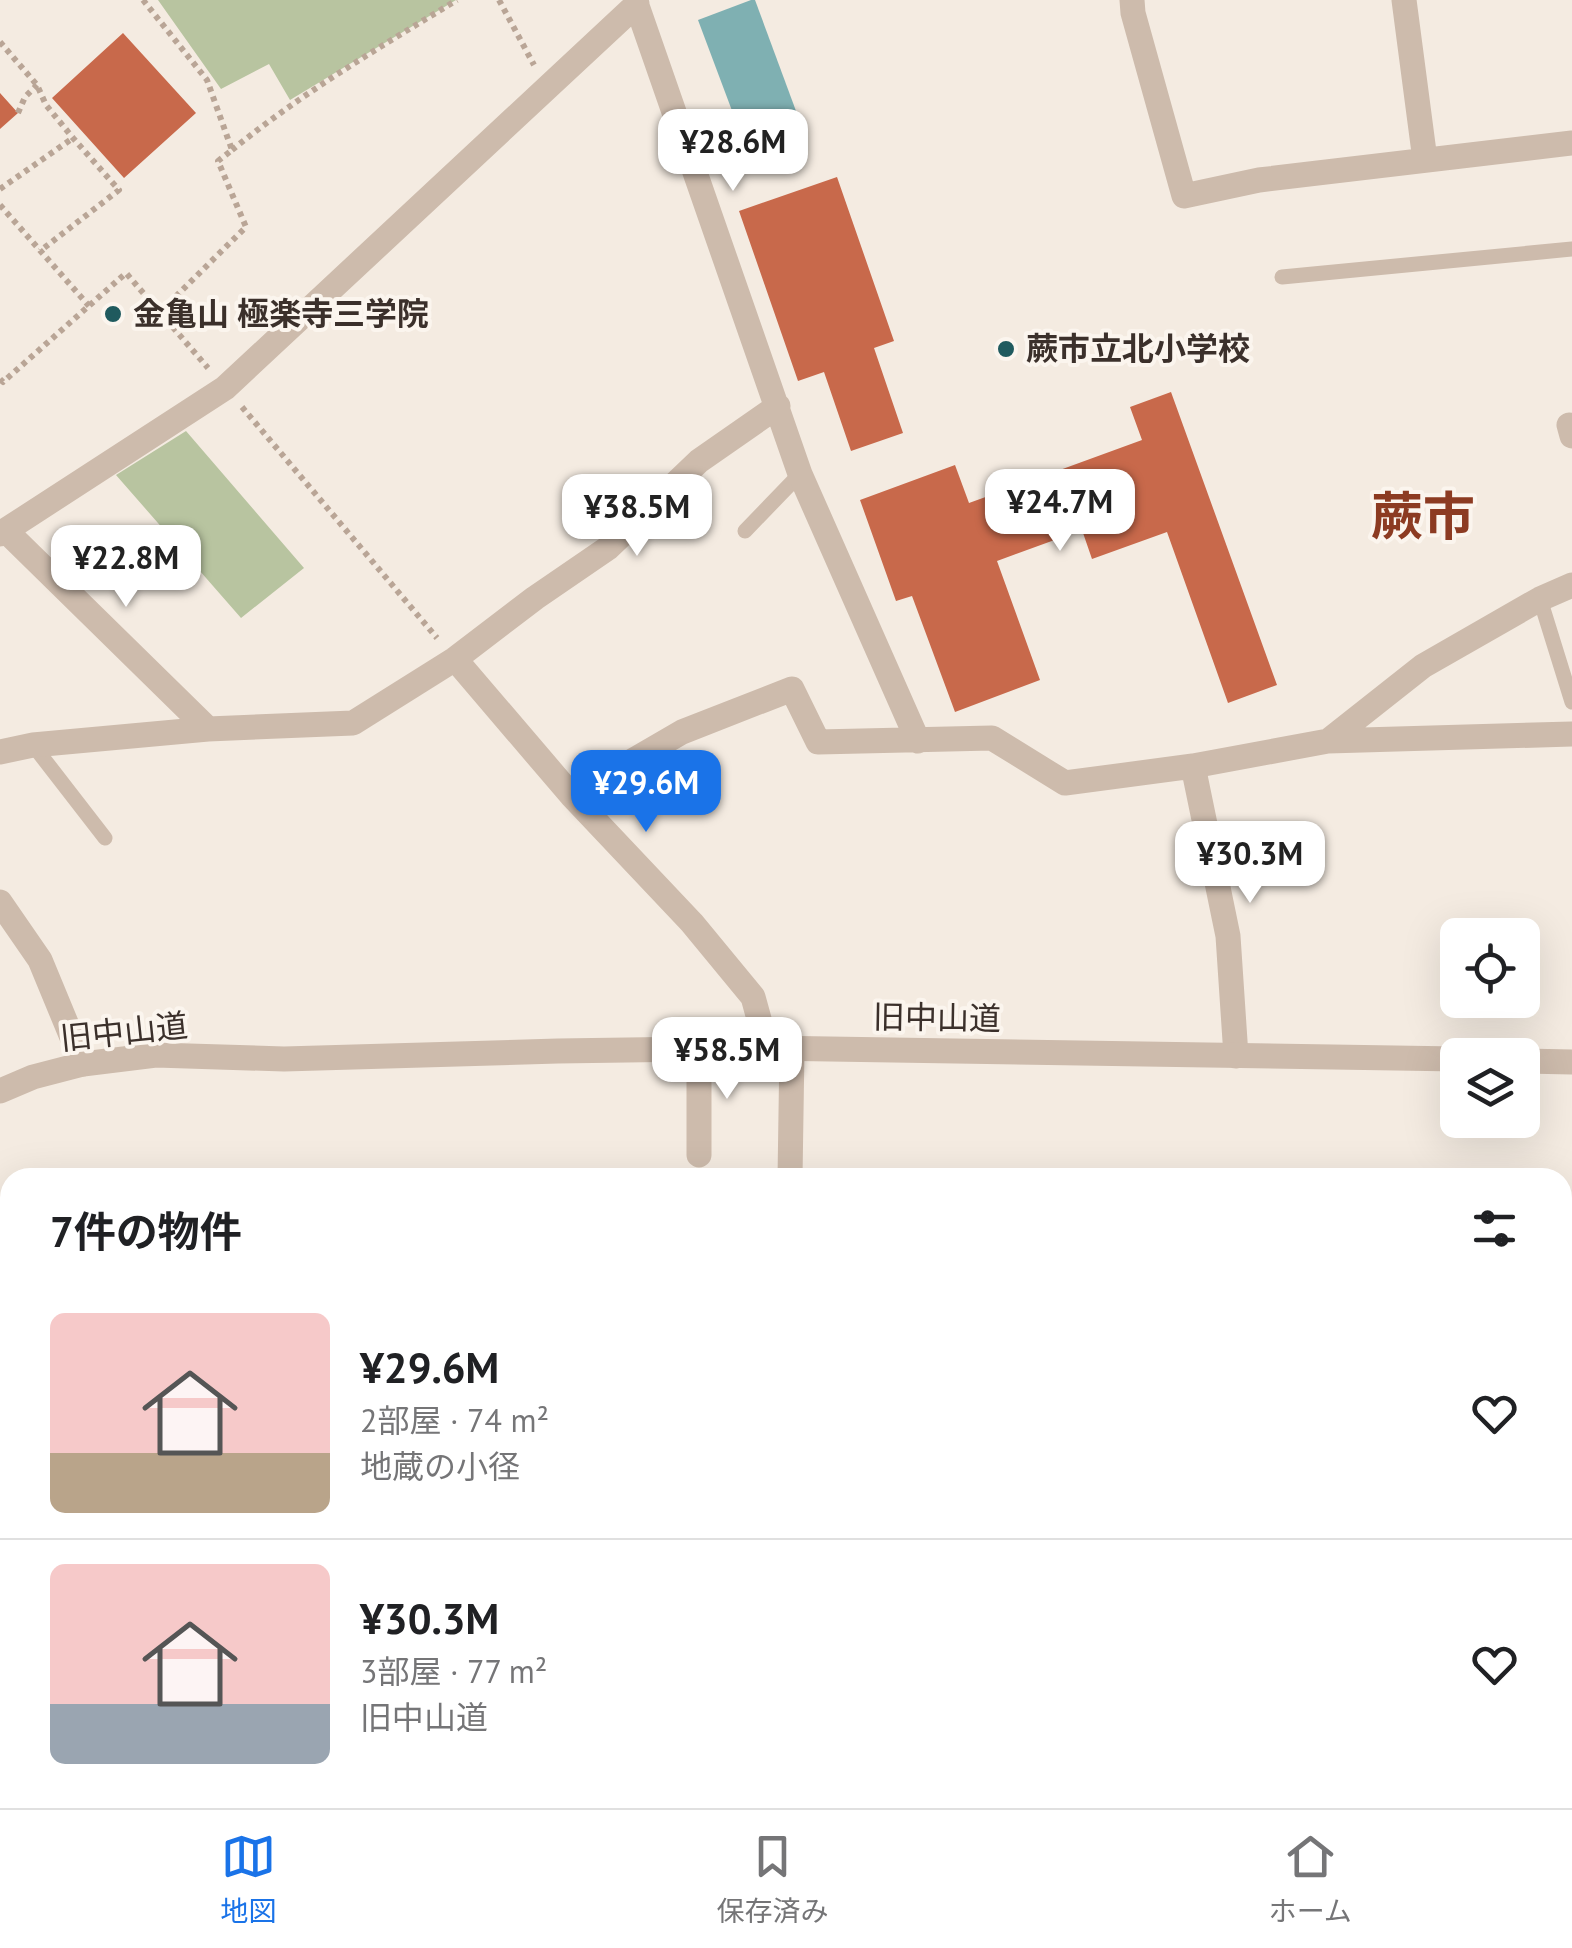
<!DOCTYPE html>
<html lang="ja">
<meta charset="utf-8">
<style>
:root{--surface:#fff;--page:#f6f6f6;--text:#202124;--muted:#757577;--line:#e0e0e0;--accent:#1a73e8}
body{margin:0;font-family:"PT Sans","Noto Sans JP",sans-serif;background:var(--page);color:var(--text);height:100vh;display:flex;flex-direction:column;font-size:38px;white-space:nowrap}
*{box-sizing:border-box;margin:0}
p{font-size:32px;color:var(--muted)}
.icon{flex:none;width:55px;height:55px;fill:none;stroke:currentColor;stroke-width:2;stroke-linecap:round;stroke-linejoin:round}
.map{position:relative;flex:1;overflow:hidden}
.side{position:absolute;left:0px;top:1168px;width:1572px;height:642px;display:flex;flex-direction:column;background:var(--surface);border-radius:30px 30px 0 0;box-shadow:0 10px 40px #0002}
.side>*{flex:none}
.controls{position:absolute;left:1440px;top:918px;display:grid;gap:20px}
.controls a{display:grid;place-items:center;width:100px;height:100px;border-radius:15px;background:var(--surface);box-shadow:0 10px 40px #0002;font-size:50px}
.price{position:absolute;translate:-50% -85px;padding:0 22px;border-radius:20px;background:#fff;color:#222;font-size:32px;line-height:65px;filter:drop-shadow(0 2px 5px #0008)}
.price::after{content:'';position:absolute;left:50%;top:60px;width:30px;height:22px;margin-left:-15px;background:inherit;clip-path:polygon(0 0,100% 0,50% 100%)}
.price.active{background:var(--accent);color:#fff}
ul{padding:0;list-style:none}
li{display:flex;align-items:center;gap:30px;height:250px;padding:0 50px}
li+li{border-top:2px solid var(--line)}
li span{display:grid;place-items:center;flex:none;width:280px;height:200px;border-radius:15px;color:#555}
li>.icon{margin-inline-start:auto}
span .icon{width:120px;height:120px;fill:#fffc;stroke-width:1}
li b{font-size:42px}
h2{display:flex;justify-content:space-between;align-items:center;height:120px;padding:0 50px;font-size:42px}
.tab-bar{display:flex;justify-content:space-around;align-items:center;height:140px;border-top:2px solid var(--line);background:var(--surface);font-size:28px;color:var(--muted)}
.tab-bar a{display:grid;justify-items:center;gap:5px}
.tab-bar .active{color:var(--accent)}
.map>svg:first-child{display:block}
.green{fill:#b8c4a0}
.water{fill:#7fb0b2}
.building{fill:#c8694b}
.lines{fill:none;stroke-linecap:round;stroke-linejoin:round}
.path{stroke:#b9a596;stroke-width:6;stroke-dasharray:5 5;stroke-linecap:butt}
.service{stroke:#cdbbac;stroke-width:15}
.minor{stroke:#cdbbac;stroke-width:25}
.tertiary{stroke:#cdbbac;stroke-width:25}
.trunk{stroke:#6c584f;stroke-width:28}
.poi-dot{fill:#1f5a5e;stroke:#fbf5ee;stroke-width:4}
.labels{text-anchor:middle;stroke-width:8;stroke-linejoin:round;paint-order:stroke}
.poi-label{font-size:32px;font-weight:bold;fill:#3b302b;stroke:#fbf5ee;text-anchor:start}
.street-label{font-size:32px;fill:#3b302b;stroke:#fbf5ee}
.town-label{font-size:52px;font-weight:bold;fill:#8c3b22;stroke:#fbf5ee}
</style>
<div class="map">
<svg width="1572" height="1808" viewBox="0 0 1572 1808">
<rect width="100%" height="100%" fill="#f4ebe1"/>
<!-- green -->
<path class="green" d="M158 0H456L290 100 269 64 221 89Z
M186 431 304 568 241 618 116 475Z"/>
<!-- water -->
<path class="water" d="M751 0H755L796 111 740 132 698 20Z"/>
<!-- building -->
<path class="building" d="M123 33 196 113 124 178 52 98Z
M0 93 18 113 0 129Z
M837 177 894 341 874 348 903 433 851 451 824 372 798 381 739 211Z
M1171 392 1277 685 1228 703 1167 532 1092 559 1082 530 997 561 1040 680 955 712 912 596 896 601 860 500 955 465 969 503 1142 440 1130 407Z
M1562 1272 1572 1274V1327L1562 1329Z"/>
<g class="lines">
<!-- path -->
<path class="path" d="M143 0 207 80 232 150 218 161 246 227 160 312
M499 0 534 65
M0 42 37 85 46 105 73 138 119 190 40 251
M18 113 25 97 37 85
M232 150C302 93 380 47 457 0
M0 189 73 138
M0 205 89 306
M0 379 3 382 126 273 208 368
M242 407 437 638"/>
<!-- service -->
<path class="service" d="M1282 277 1572 249
M745 531 800 474
M1540 599 1572 702
M33 745 105 838"/>
<!-- minor -->
<path class="minor" d="M635 0 800 474 918 741
M1132 0 1133 13 1184 196 1259 180 1572 143
M1404 0 1425 160
M1569 425 1572 436
M6 531 208 729
M0 534 225 388 637 4
M455 659 572 796 692 923 753 997 767 1048
M1328 741 1423 666 1540 599 1572 585
M0 752 33 745 208 729 353 723 455 659 535 598 608 548 699 461 778 406
M1193 766 1228 936 1236 1056
M572 796 682 732 792 689 818 742 992 738 1065 783 1193 766 1328 741 1572 734
M0 902 40 960 83 1064
M699 1155V1048
M790 1178 792 1048
M0 1591H10
M1562 1701H1572
M0 1743 10 1732
M105 1808 112 1800
M286 1808 294 1800
M1013 1808 1020 1800"/>
<!-- tertiary -->
<path class="tertiary" d="M1522 1061 1572 1062
M0 1091 33 1077 83 1064 156 1055 284 1059 558 1051 767 1048 1458 1059"/>
<!-- trunk -->
<path class="trunk" d="M0 1382H10
M1562 1421H1572"/>
</g>
<!-- markers -->
<g class="poi-dot">
<circle cx="113" cy="314" r="10"/>
<circle cx="1006" cy="349" r="10"/>
</g>
<g class="labels">
<!-- poi labels -->
<g class="poi-label">
<text x="133" y="325">金亀山 極楽寺三学院</text>
<text x="1026" y="360">蕨市立北小学校</text>
</g>
<!-- street labels -->
<g class="street-label">
<text transform="translate(937 1018) rotate(1)" y="11">旧中山道</text>
<text transform="translate(124 1032) rotate(-6)" y="11">旧中山道</text>
</g>
<!-- town labels -->
<g class="town-label">
<text x="1423" y="535">蕨市</text>
</g>
</g>
</svg>
<div class="controls">
<a><svg class="icon" aria-label="locate" viewBox="0 0 24 24"><circle cx="12" cy="12" r="6"/><path d="M12 2v4M12 18v4M2 12h4M18 12h4"/></svg></a>
<a><svg class="icon" aria-label="layers" viewBox="0 0 24 24"><path d="M12 4l9 5-9 5-9-5zM3 14l9 5 9-5"/></svg></a>
</div>
<b class="price" style="left:733px;top:194px">¥28.6M</b>
<b class="price" style="left:1060px;top:554px">¥24.7M</b>
<b class="price" style="left:637px;top:559px">¥38.5M</b>
<b class="price" style="left:126px;top:610px">¥22.8M</b>
<b class="price active" style="left:646px;top:835px">¥29.6M</b>
<b class="price" style="left:1250px;top:906px">¥30.3M</b>
<b class="price" style="left:727px;top:1102px">¥58.5M</b>
<section class="side">
<h2>7件の物件<svg class="icon" aria-label="filters" viewBox="0 0 24 24"><path d="M4 7h16M4 17h16"/><circle cx="9" cy="7" r="2"/><circle cx="15" cy="17" r="2"/></svg></h2>
<ul>
<li><span style="background:linear-gradient(#f6c9c9 70%,#b9a48a 0)"><svg class="icon" aria-label="home" viewBox="0 0 24 24"><path d="M3 11l9-7 9 7M6 9v11h12V9"/></svg></span><div><b>¥29.6M</b><p>2部屋 · 74 m²</p><p>地蔵の小径</p></div><svg class="icon" aria-label="heart" viewBox="0 0 24 24"><path d="M12 20l-8-8c-3-5 5-10 8-4 3-6 11-1 8 4z"/></svg></li>
<li><span style="background:linear-gradient(#f6c9c9 70%,#9aa5b1 0)"><svg class="icon" aria-label="home" viewBox="0 0 24 24"><path d="M3 11l9-7 9 7M6 9v11h12V9"/></svg></span><div><b>¥30.3M</b><p>3部屋 · 77 m²</p><p>旧中山道</p></div><svg class="icon" aria-label="heart" viewBox="0 0 24 24"><path d="M12 20l-8-8c-3-5 5-10 8-4 3-6 11-1 8 4z"/></svg></li>
</ul>
</section>
</div>
<nav class="tab-bar">
<a class="active"><svg class="icon" aria-label="map" viewBox="0 0 24 24"><path d="M3 6l6-2 6 2 6-2v14l-6 2-6-2-6 2zM9 4v14M15 6v14"/></svg>地図</a>
<a><svg class="icon" aria-label="saved" viewBox="0 0 24 24"><path d="M7 4h10v16l-5-4-5 4z"/></svg>保存済み</a>
<a><svg class="icon" aria-label="home" viewBox="0 0 24 24"><path d="M3 11l9-7 9 7M6 9v11h12V9"/></svg>ホーム</a>
</nav>
